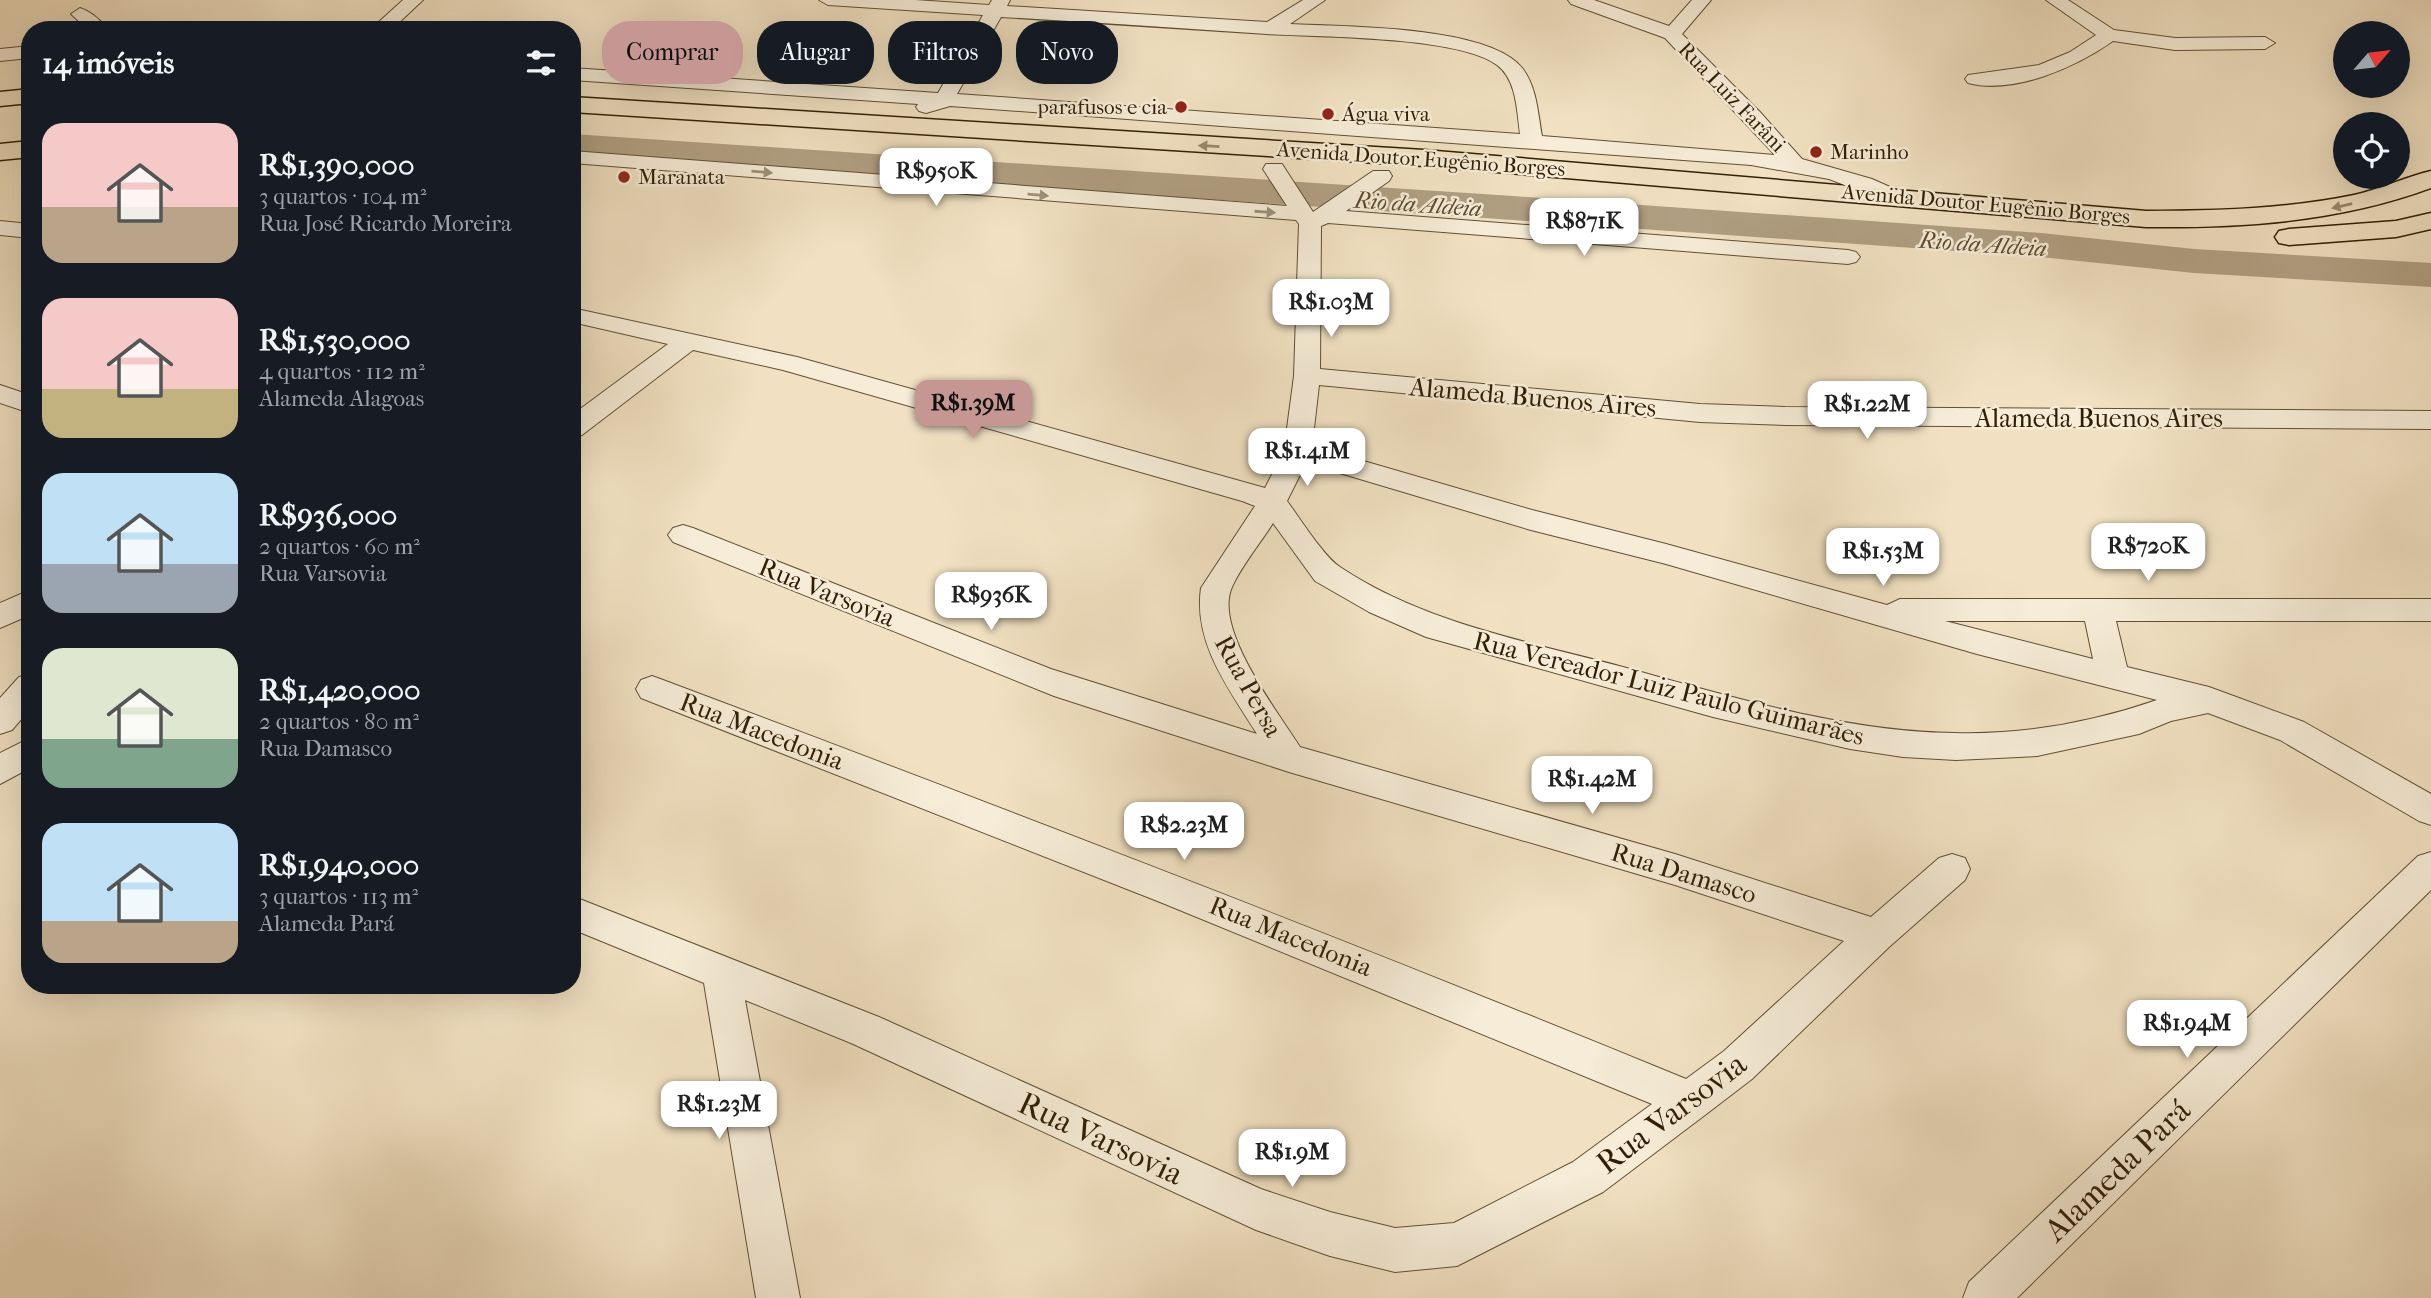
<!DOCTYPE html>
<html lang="pt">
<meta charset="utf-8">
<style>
:root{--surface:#171b24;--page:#242831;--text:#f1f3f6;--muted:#9ea1a6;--accent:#c59692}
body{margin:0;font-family:"IM FELL French Canon",serif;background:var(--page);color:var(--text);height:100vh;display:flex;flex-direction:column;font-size:26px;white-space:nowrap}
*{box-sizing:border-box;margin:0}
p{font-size:23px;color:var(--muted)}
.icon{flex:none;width:38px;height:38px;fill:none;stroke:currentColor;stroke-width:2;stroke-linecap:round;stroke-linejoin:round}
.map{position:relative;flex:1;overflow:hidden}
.details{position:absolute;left:21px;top:21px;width:560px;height:973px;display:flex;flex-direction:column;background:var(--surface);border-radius:28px;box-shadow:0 7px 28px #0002}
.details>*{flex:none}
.hud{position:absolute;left:602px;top:21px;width:665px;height:63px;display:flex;gap:14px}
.needle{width:46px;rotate:62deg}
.buttons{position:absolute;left:2333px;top:21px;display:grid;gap:14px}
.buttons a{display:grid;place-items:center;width:77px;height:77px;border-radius:50%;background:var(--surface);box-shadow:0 7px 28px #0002;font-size:35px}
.price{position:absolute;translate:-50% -60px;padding:0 16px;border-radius:14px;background:#fff;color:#222;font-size:23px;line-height:46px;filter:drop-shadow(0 2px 4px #0008)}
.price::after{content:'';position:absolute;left:50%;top:42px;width:21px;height:16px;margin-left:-10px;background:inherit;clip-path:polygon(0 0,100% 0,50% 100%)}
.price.on{background:var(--accent);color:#111}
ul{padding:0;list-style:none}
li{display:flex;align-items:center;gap:21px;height:175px;padding:0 21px}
li span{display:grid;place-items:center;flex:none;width:196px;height:140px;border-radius:21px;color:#555}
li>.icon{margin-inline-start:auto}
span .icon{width:84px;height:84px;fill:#fffc;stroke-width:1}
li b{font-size:30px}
h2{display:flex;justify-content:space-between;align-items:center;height:84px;padding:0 21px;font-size:30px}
.tag{padding:0 24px;border-radius:28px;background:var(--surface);box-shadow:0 7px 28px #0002;font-size:24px;line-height:63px}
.tag.on{background:var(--accent);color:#111}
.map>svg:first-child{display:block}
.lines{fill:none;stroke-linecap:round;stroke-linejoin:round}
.river{fill:#b09f82;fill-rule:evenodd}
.minor-casing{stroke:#615034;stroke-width:2}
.highway-casing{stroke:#311f05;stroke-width:3}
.minor{fill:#f6ecd7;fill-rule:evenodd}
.highway{fill:#f1e1c2;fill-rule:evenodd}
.oneway{fill:#9b8a6d}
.oneway2{fill:#9d9078}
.poi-dot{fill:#8f2418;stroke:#f6ecd7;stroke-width:2.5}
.labels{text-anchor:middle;stroke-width:5;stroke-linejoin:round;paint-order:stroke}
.far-street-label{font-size:21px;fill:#311f05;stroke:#f6ecd7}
.far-poi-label{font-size:21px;fill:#311f05;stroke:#f6ecd7;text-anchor:start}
.far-water-label{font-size:23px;font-style:italic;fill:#5d4c31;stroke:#f6ecd7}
.street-label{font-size:26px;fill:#311f05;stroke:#f6ecd7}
.near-street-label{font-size:32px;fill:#311f05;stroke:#f6ecd7}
</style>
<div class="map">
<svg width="2431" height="1298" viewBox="0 0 2431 1298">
<rect width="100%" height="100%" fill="#f1e1c2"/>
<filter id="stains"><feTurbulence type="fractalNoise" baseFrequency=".00286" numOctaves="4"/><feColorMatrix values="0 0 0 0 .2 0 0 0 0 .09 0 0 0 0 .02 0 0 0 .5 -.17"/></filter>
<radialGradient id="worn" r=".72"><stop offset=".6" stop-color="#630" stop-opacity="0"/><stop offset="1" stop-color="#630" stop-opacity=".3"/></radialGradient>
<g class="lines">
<!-- river -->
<path class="river" d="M572 134 1513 196 2041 233 2194 249 2431 263V287L2194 273 2041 257 1513 220 572 156Z"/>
<defs>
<path id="minor" d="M403 0H423L391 30H370Z
M819 0H915L989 5 992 0H1010L1007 6 1267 22 1303 0H1325L1290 24C1344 27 1490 25 1523 69 1537 88 1538 114 1542 136L1775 155 1665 38 1571 4 1568 0H1594L1669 26 1692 0H1711L1682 34 1760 112 1802 159 1872 179 1899 191 1902 196 1899 201 1891 203 1829 179 1751 165 950 106 926 113 919 111 916 107 918 104 572 80V68L938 93 983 15 828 5ZM1001 17C1089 22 1178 28 1267 34 1319 37 1459 36 1497 65 1517 80 1517 112 1520 134L957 94Z
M2046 0H2068L2114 30 2175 38 2265 37 2275 43 2265 49 2175 50 2113 41C2076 67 2014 95 1968 83L1965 79 1968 75 2039 65 2070 52 2096 35Z
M80 8C89 11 99 18 104 26L102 30H83L85 27 71 14Z
M30 46V58L0 61V49Z
M572 151 1287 206 1263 169 1266 164H1282L1313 212 1373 171H1389L1392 176 1389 181 1346 211 1848 250 1856 252 1860 257 1856 262 1848 264 1328 223 1321 226 1320 369 1700 404 1785 407 2431 411V429L1785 425 1700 422 1319 385 1312 446 1532 510 1666 544 1887 605 1900 599H2431V621H2116L2127 667 2209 687 2304 722 2431 794V825L2419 821 2280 740 2208 713 2171 721 2139 734 2037 756 1956 760 1903 757 1850 749 1713 717 1426 637 1369 612 1315 581 1273 523C1260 544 1242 565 1232 587 1213 629 1278 712 1300 747L1675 854 1871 917 1939 858 1952 854 1965 858 1970 869 1965 880 1889 947 1752 1079 1705 1115 1603 1192 1457 1266 1395 1272 1330 1256 1256 1230 851 1043 745 1000 800 1298H756L704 983 572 929V896L879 1017 1261 1189 1330 1212 1395 1228 1454 1223 1573 1162 1652 1104 1160 902 641 698 636 689 641 680 652 676 663 680C1006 809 1348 940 1686 1079L1724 1051 1844 941 1675 885 1289 772 1054 696 673 542 668 535 673 528 683 525 693 528 1051 669 1257 734C1229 689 1193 643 1201 588L1255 506 1242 501 783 370 693 350 582 435 572 438V415L668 344 572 322V308L797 357 1265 488 1284 451 1294 376 1299 224 1296 220 572 163ZM1306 463 1531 530 1666 564 1977 654 2157 700C2093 722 2024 735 1955 733 1844 732 1729 696 1623 667 1526 641 1424 623 1340 567 1324 557 1299 517 1287 501ZM1945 621H2085L2093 659Z
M0 221 30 224V238L0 235Z
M0 385 30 395V413L0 403Z
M30 590V615L0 628V603Z
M30 674V709L12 730 0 734V698L19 677Z
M30 738V768L0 784V753Z
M2431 852V890L2017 1298H1963L1969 1282 2418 856Z"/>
<path id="highway" d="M30 89V103L0 106V92Z
M572 97 1424 150 2146 211C2216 211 2286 209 2354 195 2381 189 2405 177 2431 171V188C2339 222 2243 228 2146 227L1424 166 572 112Z
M30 141V157L0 160V144Z
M2431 213V229L2396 237 2289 245 2279 243 2275 237 2279 231 2289 229 2396 221Z"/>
</defs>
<!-- minor casing -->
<use href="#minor" class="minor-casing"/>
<!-- highway casing -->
<use href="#highway" class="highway-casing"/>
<!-- minor -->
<use href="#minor" class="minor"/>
<!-- highway -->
<use href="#highway" class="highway"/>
</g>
<!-- one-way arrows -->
<defs><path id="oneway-solid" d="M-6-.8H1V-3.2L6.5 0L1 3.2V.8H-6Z" transform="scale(1.75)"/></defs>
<g class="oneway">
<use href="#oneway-solid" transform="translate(1209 146) rotate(-177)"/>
<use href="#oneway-solid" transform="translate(2342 206) rotate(167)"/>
</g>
<g class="oneway2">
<use href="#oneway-solid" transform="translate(762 172) rotate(5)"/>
<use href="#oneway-solid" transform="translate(1038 195) rotate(5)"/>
<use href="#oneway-solid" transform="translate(1265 212) rotate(4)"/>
</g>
<!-- markers -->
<g class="poi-dot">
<circle cx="1181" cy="107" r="7"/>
<circle cx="1328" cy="114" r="7"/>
<circle cx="1816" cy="152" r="7"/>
<circle cx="624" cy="177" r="7"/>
</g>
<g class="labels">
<!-- far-street labels -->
<g class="far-street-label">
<text transform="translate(1732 97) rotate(46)" y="7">Rua Luiz Farâni</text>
<text transform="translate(1421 159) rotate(4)" y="7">Avenida Doutor Eugênio Borges</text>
<text transform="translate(1986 204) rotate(5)" y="7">Avenida Doutor Eugênio Borges</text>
</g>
<!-- far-poi labels -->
<g class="far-poi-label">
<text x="1167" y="114" text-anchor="end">parafusos e cia</text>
<text x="1342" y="121">Água viva</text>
<text x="1830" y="159">Marinho</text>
<text x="638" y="184">Maranata</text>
</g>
<!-- far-water labels -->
<g class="far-water-label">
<text transform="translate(1418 204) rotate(4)" y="8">Rio da Aldeia</text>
<text transform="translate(1983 244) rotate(4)" y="8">Rio da Aldeia</text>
</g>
<!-- street labels -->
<g class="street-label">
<text transform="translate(1533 397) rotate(5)" y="9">Alameda Buenos Aires</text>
<text x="2099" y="427">Alameda Buenos Aires</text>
<text transform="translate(827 592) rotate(22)" y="9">Rua Varsovia</text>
<text transform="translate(1249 686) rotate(61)" y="9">Rua Persa</text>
<text transform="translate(1669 688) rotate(14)" y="9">Rua Vereador Luiz Paulo Guimarães</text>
<text transform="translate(762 731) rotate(21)" y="9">Rua Macedonia</text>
<text transform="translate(1684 873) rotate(17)" y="9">Rua Damasco</text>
<text transform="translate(1291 936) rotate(22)" y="9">Rua Macedonia</text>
</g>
<!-- near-street labels -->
<g class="near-street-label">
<text transform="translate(1671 1113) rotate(-37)" y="11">Rua Varsovia</text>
<text transform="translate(1101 1138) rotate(25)" y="11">Rua Varsovia</text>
<text transform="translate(2117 1170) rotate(-44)" y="11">Alameda Pará</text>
</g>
</g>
<rect width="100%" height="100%" filter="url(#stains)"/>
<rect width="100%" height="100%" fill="url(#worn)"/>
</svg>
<div class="buttons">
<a><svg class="needle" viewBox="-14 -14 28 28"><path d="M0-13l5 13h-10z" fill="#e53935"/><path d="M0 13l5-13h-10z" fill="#9ea1a6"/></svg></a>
<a><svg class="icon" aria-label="locate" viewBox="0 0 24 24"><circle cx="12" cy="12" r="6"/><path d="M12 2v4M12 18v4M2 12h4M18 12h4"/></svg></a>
</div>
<b class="price" style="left:936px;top:208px">R$950K</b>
<b class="price" style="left:1584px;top:258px">R$871K</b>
<b class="price" style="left:1331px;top:339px">R$1.03M</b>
<b class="price on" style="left:973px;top:440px">R$1.39M</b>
<b class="price" style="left:1867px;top:441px">R$1.22M</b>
<b class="price" style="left:1307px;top:488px">R$1.41M</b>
<b class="price" style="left:2148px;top:583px">R$720K</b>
<b class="price" style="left:1883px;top:588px">R$1.53M</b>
<b class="price" style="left:991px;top:632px">R$936K</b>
<b class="price" style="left:1592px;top:816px">R$1.42M</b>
<b class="price" style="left:1184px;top:862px">R$2.23M</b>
<b class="price" style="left:2187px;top:1060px">R$1.94M</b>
<b class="price" style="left:719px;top:1141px">R$1.23M</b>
<b class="price" style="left:1292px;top:1189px">R$1.9M</b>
<div class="hud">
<a class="tag on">Comprar</a>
<a class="tag">Alugar</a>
<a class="tag">Filtros</a>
<a class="tag">Novo</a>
</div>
<section class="details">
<h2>14 imóveis<svg class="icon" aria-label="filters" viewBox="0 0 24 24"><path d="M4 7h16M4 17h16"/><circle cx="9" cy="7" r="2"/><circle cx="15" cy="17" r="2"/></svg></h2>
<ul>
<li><span style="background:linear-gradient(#f6c9c9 60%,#b9a48a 0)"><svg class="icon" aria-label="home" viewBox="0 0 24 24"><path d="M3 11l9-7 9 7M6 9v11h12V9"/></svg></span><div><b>R$1,390,000</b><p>3 quartos · 104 m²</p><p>Rua José Ricardo Moreira</p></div></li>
<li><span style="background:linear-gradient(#f6c9c9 65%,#c2b280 0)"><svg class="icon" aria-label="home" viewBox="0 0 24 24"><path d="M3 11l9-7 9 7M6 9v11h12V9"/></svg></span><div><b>R$1,530,000</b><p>4 quartos · 112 m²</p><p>Alameda Alagoas</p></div></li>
<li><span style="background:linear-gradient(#bfe0f5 65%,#9aa5b1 0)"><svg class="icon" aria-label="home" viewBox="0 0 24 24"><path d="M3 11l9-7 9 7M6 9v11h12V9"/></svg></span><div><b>R$936,000</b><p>2 quartos · 60 m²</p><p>Rua Varsovia</p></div></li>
<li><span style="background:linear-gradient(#dfe7d0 65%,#7fa58c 0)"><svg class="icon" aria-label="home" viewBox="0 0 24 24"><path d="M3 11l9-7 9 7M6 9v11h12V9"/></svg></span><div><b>R$1,420,000</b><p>2 quartos · 80 m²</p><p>Rua Damasco</p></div></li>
<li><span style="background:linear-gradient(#bfe0f5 70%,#b9a48a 0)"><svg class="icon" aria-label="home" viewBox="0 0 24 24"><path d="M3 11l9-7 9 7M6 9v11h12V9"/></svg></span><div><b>R$1,940,000</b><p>3 quartos · 113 m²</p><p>Alameda Pará</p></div></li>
</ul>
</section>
</div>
